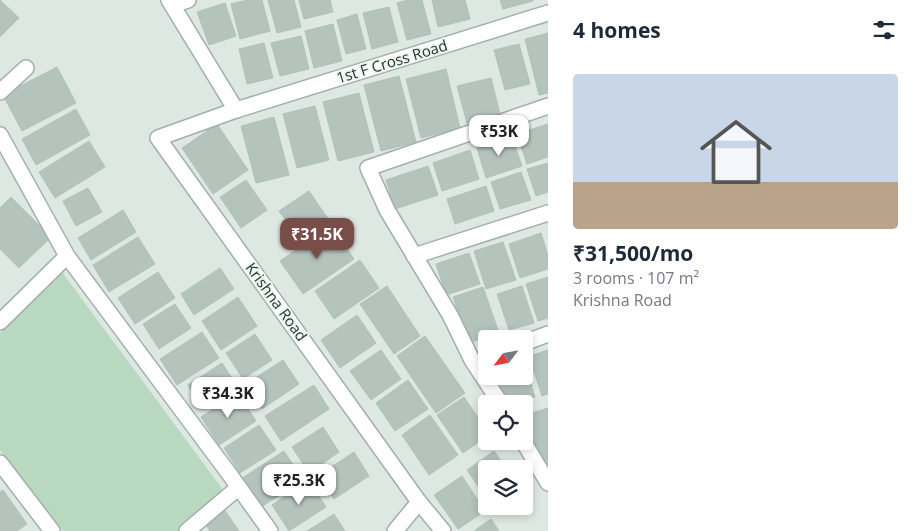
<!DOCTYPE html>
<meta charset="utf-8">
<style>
:root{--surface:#fff;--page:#f2f2f3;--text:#1f2937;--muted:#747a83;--accent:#794e48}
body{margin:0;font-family:"Open Sans",sans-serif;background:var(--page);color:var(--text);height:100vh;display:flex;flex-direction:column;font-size:19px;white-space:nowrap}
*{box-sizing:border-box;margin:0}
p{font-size:16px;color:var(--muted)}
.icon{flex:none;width:28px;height:28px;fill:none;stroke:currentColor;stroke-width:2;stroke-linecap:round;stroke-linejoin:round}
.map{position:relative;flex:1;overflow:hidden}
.sheet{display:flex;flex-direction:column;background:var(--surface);width:375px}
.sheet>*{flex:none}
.needle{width:32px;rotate:238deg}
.buttons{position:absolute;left:478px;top:330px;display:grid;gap:10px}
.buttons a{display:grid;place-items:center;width:55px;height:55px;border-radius:5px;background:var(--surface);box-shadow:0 2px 8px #0003;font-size:25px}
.price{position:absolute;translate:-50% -42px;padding:0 11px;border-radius:10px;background:#fff;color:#222;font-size:16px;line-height:32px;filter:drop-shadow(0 1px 2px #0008)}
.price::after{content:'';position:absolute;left:50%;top:30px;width:15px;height:11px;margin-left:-8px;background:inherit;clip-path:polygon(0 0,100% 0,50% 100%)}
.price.active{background:var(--accent);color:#fff}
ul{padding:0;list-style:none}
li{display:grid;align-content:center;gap:10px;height:265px;padding:0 25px}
li span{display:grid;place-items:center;height:155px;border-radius:5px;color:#555}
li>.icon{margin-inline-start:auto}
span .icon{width:90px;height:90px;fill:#fffc;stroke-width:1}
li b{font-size:21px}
h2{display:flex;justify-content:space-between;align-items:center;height:60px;padding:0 25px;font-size:21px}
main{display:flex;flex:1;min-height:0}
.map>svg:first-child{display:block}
.green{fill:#b8d9c0}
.building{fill:#b4c3bc;stroke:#b1c1ba}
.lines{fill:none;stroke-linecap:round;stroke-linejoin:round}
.minor-casing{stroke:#a2afaa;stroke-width:18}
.tertiary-casing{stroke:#a2afaa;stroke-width:18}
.minor{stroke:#fff;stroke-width:15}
.tertiary{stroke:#fff;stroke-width:15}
.labels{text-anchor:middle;stroke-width:4;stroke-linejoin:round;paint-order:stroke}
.street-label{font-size:15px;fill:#213730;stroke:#eef5f1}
</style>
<main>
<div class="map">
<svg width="548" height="531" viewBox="0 0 548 531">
<rect width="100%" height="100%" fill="#dee8e3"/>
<!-- green -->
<path class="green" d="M62 272 226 494 182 531H63L0 450V333Z"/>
<!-- building -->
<path class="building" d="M0 0 19 18 0 37Z
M247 0H262L270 31 240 39 231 4Z
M268 0H294L301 27 277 33Z
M299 0H330L333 12 304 19Z
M408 0H422L431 34 407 40 397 3Z
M432 0H465L470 19 438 27Z
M500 0H533V1L503 9Z
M225 3 236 36 209 45 197 12Z
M389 7 398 42 372 49 363 13Z
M357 14 366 49 346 54 337 20Z
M333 24 342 61 314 68 305 31Z
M548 33V93L539 95 525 39Z
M301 36 309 69 280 76 271 43Z
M264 43 273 78 247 84 239 49Z
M519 44 530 84 505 90 494 50Z
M57 67 76 103 22 131 3 95Z
M446 69 460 128 421 138 406 79Z
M399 76 416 142 381 151 364 85Z
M491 78 500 114 467 123 457 86Z
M359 93 374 152 338 161 323 102Z
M315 106 329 160 297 168 283 114Z
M76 109 90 135 36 165 22 139Z
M274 117 289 175 256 183 241 126Z
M217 124 248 170 213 194 182 148Z
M548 124V157L527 164 517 134Z
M512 137 522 166 486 178 477 148Z
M89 141 105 167 55 198 39 172Z
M470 150 479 179 442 191 433 163Z
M548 163V192L536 196 527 169Z
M428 166 438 195 395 209 386 180Z
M521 172 531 200 500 209 491 182Z
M246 180 267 210 241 228 220 197Z
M486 186 494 211 455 224 447 199Z
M88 188 102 212 76 226 63 201Z
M309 191 329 220 300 240 279 211Z
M11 197 51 237 19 268 0 249V208Z
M123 210 136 232 91 260 78 238Z
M332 226 354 259 303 294 280 261Z
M541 233 548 255V269L520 278 509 244Z
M138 237 155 264 109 292 93 265Z
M503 242 516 280 486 289 474 251Z
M469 253 480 284 446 295 436 264Z
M360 260 379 288 334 319 315 291Z
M220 268 234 289 194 315 181 294Z
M158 272 175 298 135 324 118 298Z
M548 277V318L538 321 526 284Z
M387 286 420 336 394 354 360 304Z
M522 286 534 323 509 330 497 294Z
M483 287 499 333 468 343 453 297Z
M238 297 257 326 221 350 202 321Z
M175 304 191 328 159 349 143 324Z
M357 315 376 343 340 368 321 340Z
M202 332 219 358 177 385 160 359Z
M255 334 272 360 243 379 226 353Z
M425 336 465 393 436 413 397 356Z
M381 350 401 379 371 400 350 371Z
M548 350V394L542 396 529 356Z
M283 360 299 384 262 409 246 384Z
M524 361 535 397 514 404H506L497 376H524Z
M222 363 237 386 203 408 188 385Z
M408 380 428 409 395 431 376 403Z
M314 385 329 409 281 441 265 416Z
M238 393 256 421 219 445 201 417Z
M464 397 486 429V437L463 453 437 415Z
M548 408V464L542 466 525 415Z
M430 415 458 455 429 475 402 435Z
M259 425 276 450 240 473 224 448Z
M323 427 339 452 309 473 292 447Z
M284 451 303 480 261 507 242 478Z
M494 451 507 469H486V498L467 470Z
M354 452 369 476 334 499 319 475Z
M462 476 485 511 458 529 434 495Z
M309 481 326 507 289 531 272 505Z
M3 490 27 524 17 531H0V492Z
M224 509 239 531H210L204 522Z
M334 514 345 531H307Z
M491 519 499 531H474Z"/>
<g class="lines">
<defs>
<path id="minor" d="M169 0 236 110
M172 5 188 0
M0 92 26 68
M0 135 67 256 230 475 270 531
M414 256 548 213
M0 322 67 256
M524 343 548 334
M501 404 472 360 450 315 387 210 368 168 548 106
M523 441 548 483
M0 463 52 531
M419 502 443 531
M187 531 239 487"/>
<path id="tertiary" d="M395 531 419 502 158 138 236 110 548 13"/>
</defs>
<!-- minor casing -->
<use href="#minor" class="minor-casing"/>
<!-- tertiary casing -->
<use href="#tertiary" class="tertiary-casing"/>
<!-- minor -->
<use href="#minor" class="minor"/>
<!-- tertiary -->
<use href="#tertiary" class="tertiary"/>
</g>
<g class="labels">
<!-- street labels -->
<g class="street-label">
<text transform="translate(392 62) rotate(-17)" y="5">1st F Cross Road</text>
<text transform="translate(276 302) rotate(54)" y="5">Krishna Road</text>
</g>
</g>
</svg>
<div class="buttons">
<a><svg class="needle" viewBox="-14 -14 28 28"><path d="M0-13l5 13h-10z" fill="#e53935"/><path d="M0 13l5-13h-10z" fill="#747a83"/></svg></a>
<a><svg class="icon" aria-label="locate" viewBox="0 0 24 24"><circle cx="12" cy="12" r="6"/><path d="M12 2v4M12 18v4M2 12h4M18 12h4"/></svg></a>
<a><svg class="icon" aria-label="layers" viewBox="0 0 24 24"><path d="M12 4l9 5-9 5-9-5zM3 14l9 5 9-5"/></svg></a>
</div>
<b class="price" style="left:499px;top:157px">₹53K</b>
<b class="price active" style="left:317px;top:260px">₹31.5K</b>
<b class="price" style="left:228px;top:419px">₹34.3K</b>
<b class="price" style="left:299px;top:506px">₹25.3K</b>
</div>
<section class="sheet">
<h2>4 homes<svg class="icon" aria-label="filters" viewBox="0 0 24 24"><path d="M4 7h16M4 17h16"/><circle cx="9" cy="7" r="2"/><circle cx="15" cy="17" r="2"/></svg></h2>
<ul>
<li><span style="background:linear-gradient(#c9d6e8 70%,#b9a48a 0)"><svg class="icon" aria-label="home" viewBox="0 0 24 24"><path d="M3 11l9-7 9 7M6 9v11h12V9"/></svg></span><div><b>₹31,500/mo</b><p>3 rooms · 107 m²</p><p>Krishna Road</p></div></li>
</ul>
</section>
</main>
